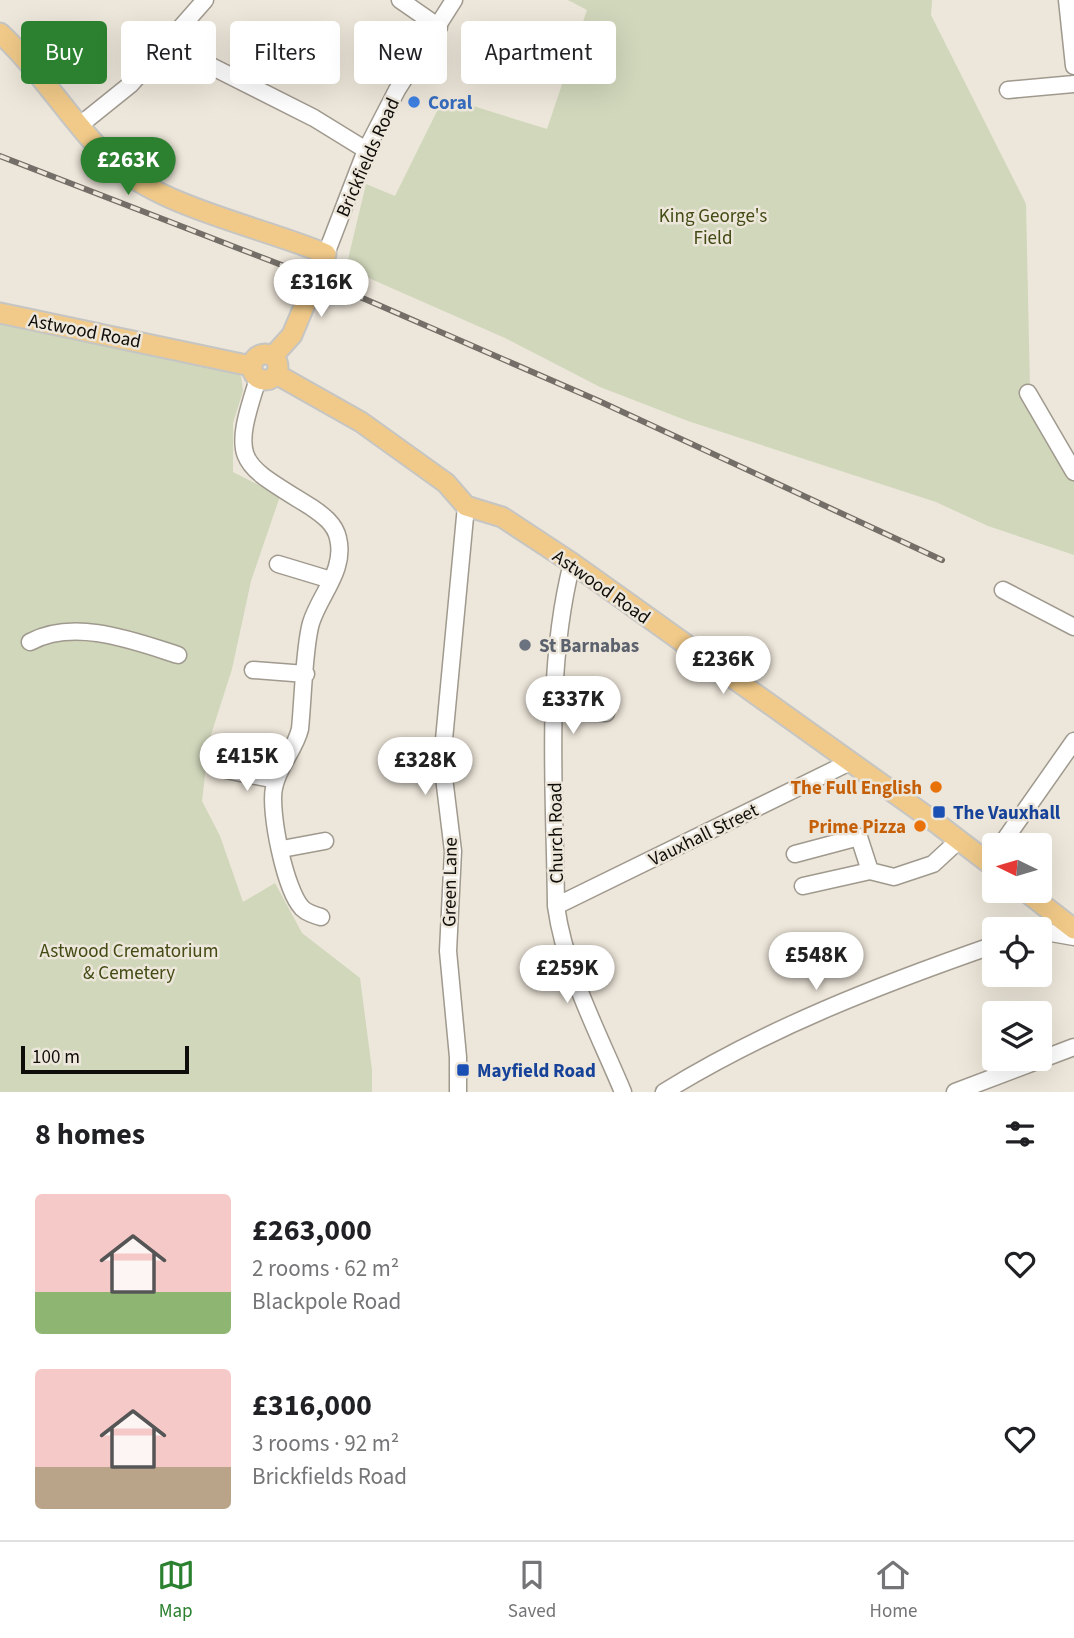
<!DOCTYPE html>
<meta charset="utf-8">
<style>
:root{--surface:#fff;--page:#f6f6f6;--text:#202124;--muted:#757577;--line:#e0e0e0;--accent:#2b812f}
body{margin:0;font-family:"Source Sans 3",sans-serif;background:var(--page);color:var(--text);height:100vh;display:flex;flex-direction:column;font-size:26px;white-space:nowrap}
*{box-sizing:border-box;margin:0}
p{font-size:23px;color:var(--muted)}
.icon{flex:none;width:38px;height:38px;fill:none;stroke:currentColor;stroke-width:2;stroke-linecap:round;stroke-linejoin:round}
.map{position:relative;height:1092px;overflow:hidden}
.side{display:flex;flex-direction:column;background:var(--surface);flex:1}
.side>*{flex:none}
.top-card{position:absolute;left:21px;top:21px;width:700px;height:63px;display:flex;gap:14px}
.needle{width:46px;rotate:275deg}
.controls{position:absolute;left:982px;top:833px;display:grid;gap:14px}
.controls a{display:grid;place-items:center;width:70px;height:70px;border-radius:7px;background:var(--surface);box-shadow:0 7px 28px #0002;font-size:35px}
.scale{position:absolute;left:21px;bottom:18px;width:168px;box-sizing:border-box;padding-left:7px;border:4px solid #0f0d09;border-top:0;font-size:19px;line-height:24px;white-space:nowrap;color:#0f0d09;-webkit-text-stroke:5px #ede6da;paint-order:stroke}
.price{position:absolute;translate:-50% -60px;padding:0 16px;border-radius:24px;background:#fff;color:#222;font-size:23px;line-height:46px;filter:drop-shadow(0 2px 4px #0008)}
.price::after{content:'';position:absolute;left:50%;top:42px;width:21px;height:16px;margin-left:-10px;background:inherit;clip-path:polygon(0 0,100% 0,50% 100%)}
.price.current{background:var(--accent);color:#fff}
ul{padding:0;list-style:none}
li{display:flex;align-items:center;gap:21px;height:175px;padding:0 35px}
li span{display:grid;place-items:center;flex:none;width:196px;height:140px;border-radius:7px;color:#555}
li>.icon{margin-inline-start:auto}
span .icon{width:84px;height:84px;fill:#fffc;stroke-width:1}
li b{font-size:30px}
h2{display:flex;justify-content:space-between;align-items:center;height:84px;padding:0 35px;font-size:30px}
.pill{padding:0 24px;border-radius:7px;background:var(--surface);box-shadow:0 7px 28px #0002;font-size:24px;line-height:63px}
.pill.current{background:var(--accent);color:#fff}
.tabs{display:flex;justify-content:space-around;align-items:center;height:98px;border-top:2px solid var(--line);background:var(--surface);font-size:19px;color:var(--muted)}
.tabs a{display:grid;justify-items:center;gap:4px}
.tabs .current{color:var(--accent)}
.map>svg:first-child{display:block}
.green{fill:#d0d7bb}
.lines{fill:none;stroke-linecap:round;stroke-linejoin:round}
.minor-casing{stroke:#a0998e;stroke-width:19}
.major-casing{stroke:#c5c5c4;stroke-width:23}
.minor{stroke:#fff;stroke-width:16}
.major{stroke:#f1ca89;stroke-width:19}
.rail-casing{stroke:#736e67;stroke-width:6}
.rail{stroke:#ede6da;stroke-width:3.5;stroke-dasharray:10;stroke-linecap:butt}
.shop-dot{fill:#3f7fe0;stroke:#ede6da;stroke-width:2.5}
.worship-dot{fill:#6b7280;stroke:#ede6da;stroke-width:2.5}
.food-dot{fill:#e8710a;stroke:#ede6da;stroke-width:2.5}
.transit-dot{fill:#1a4fb4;stroke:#ede6da;stroke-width:2.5}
.labels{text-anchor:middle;stroke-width:5;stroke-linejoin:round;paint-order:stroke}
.shop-label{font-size:19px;font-weight:bold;fill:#366cbe;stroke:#ede6da;text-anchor:start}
.street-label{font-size:19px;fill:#0f0d09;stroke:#ede6da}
.park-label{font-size:19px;fill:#424b13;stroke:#ede6da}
.worship-label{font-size:19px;font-weight:bold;fill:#5b616d;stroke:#ede6da;text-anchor:start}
.food-label{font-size:19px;font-weight:bold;fill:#c56008;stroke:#ede6da;text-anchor:end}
.transit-label{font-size:19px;font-weight:bold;fill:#164399;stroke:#ede6da;text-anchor:start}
</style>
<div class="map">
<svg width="1074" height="1092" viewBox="0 0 1074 1092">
<rect width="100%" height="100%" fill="#ede6da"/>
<!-- green -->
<path class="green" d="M568 0H932L931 15 1026 204 1030 390 1074 458V555L988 526 936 502 688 421 600 387 505 338 346 268 366 184 395 196 444 97 547 129 587 10Z
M0 321 236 372 241 376 243 391 233 423V472L280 496 251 581 232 669 209 741 202 801 220 836 243 902 275 883 302 933 360 978 372 1070V1092H0Z"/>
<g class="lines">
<defs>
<path id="minor" d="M400 0 439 27
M1067 0 1074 66
M169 39 195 58 314 118 366 150
M1008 90 1074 84
M80 125 131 84 205 0
M326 254 366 150 397 90 454 0
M258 379C230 464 239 462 311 507 323 515 335 524 338 538 346 570 320 594 311 623 304 647 303 700 300 729 295 750 278 766 274 788 269 811 285 890 302 908 307 913 314 915 321 917
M1028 393 1074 472
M572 563C544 673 555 794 556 906 565 971 598 1032 623 1092
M278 564 331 580
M1003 590 1074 627
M30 642C75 618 134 641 178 655
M253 670 306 674
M555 712 606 713 608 700
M226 770 276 780
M1001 845 1074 741
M282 849 325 841
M795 854 859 837 870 871
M803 886 870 871 894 877 933 864 959 840
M556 906 850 762
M1040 931 1074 937
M458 1092V1057L448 951 453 851 442 761 466 506
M664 1092C768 1028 879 985 994 945
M955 1092 1074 1047"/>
<path id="major" d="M0 33C43 73 73 126 116 165 164 208 265 228 326 254L292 335 273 356
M0 313 251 366
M252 367a13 13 0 1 1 26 0a13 13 0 1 1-26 0Z
M276 374 361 422 446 483 466 506 502 517 572 563 939 825 994 867
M1025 891 1074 929"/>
</defs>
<!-- minor casing -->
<use href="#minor" class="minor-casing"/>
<!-- major casing -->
<use href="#major" class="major-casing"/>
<!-- minor -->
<use href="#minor" class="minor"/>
<!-- major -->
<use href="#major" class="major"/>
<defs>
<path id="rail" d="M0 156 328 283 599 401 942 560"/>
</defs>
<!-- rail casing -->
<use href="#rail" class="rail-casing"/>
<!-- rail -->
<use href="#rail" class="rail"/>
</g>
<!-- markers -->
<circle class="shop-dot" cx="414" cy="102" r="7"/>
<circle class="worship-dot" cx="525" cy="645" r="7"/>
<g class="food-dot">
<circle cx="936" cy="787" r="7"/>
<circle cx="920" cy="826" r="7"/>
</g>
<g class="transit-dot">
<rect x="932" y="805" width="14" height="14" rx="3.5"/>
<rect x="456" y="1063" width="14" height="14" rx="3.5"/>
</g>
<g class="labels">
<!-- shop labels -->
<g class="shop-label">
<text x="428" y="109">Coral</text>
</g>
<!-- street labels -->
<g class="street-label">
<text transform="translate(367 157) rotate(-66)" y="7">Brickfields Road</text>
<text transform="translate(85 330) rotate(11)" y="7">Astwood Road</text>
<text transform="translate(602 586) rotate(35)" y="7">Astwood Road</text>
<text transform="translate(555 833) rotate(-91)" y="7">Church Road</text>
<text transform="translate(703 834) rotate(-26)" y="7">Vauxhall Street</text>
<text transform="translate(449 882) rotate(-89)" y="7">Green Lane</text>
</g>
<!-- park labels -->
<g class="park-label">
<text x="713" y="222">King George's<tspan x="713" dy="22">Field</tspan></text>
<text x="129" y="957">Astwood Crematorium<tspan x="129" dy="22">&amp; Cemetery</tspan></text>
</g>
<!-- worship labels -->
<g class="worship-label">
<text x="539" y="652">St Barnabas</text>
</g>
<!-- food labels -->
<g class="food-label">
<text x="922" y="794">The Full English</text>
<text x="906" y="833">Prime Pizza</text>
</g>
<!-- transit labels -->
<g class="transit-label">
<text x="953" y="819">The Vauxhall</text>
<text x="477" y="1077">Mayfield Road</text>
</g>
</g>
</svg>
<div class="controls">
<a><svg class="needle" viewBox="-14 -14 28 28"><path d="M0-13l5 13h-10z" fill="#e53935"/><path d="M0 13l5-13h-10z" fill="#757577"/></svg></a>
<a><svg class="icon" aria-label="locate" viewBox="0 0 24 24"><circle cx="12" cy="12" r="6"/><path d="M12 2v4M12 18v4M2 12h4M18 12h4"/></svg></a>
<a><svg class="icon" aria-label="layers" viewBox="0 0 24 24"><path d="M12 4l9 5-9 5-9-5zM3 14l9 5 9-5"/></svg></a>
</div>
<div class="scale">100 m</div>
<b class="price current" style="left:128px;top:197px">£263K</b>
<b class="price" style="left:321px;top:319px">£316K</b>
<b class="price" style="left:723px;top:696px">£236K</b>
<b class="price" style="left:573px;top:736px">£337K</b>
<b class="price" style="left:247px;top:793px">£415K</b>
<b class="price" style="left:425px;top:797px">£328K</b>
<b class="price" style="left:816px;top:992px">£548K</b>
<b class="price" style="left:567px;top:1005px">£259K</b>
<div class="top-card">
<a class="pill current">Buy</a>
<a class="pill">Rent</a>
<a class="pill">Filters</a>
<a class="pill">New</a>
<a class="pill">Apartment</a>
</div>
</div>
<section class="side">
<h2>8 homes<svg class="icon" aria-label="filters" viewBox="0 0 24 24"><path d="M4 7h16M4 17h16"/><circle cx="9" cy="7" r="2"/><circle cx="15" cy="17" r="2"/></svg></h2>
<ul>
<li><span style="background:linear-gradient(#f6c9c9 70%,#8fb573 0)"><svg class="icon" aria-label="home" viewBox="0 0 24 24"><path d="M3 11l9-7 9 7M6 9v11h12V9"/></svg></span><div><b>£263,000</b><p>2 rooms · 62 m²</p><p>Blackpole Road</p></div><svg class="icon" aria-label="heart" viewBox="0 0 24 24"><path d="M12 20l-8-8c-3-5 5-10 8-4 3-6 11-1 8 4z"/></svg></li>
<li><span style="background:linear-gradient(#f6c9c9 70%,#b9a48a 0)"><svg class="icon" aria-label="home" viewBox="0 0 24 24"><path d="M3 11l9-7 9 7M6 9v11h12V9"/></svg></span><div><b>£316,000</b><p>3 rooms · 92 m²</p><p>Brickfields Road</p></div><svg class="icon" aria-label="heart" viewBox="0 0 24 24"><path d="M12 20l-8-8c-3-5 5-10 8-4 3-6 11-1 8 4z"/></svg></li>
</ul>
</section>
<nav class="tabs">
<a class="current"><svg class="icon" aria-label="map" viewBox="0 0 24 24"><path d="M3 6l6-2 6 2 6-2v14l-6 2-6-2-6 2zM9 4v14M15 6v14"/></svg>Map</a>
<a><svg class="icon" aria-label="saved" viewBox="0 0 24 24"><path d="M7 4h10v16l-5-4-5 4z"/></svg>Saved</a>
<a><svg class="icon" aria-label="home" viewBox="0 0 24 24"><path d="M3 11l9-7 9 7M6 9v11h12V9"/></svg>Home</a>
</nav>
